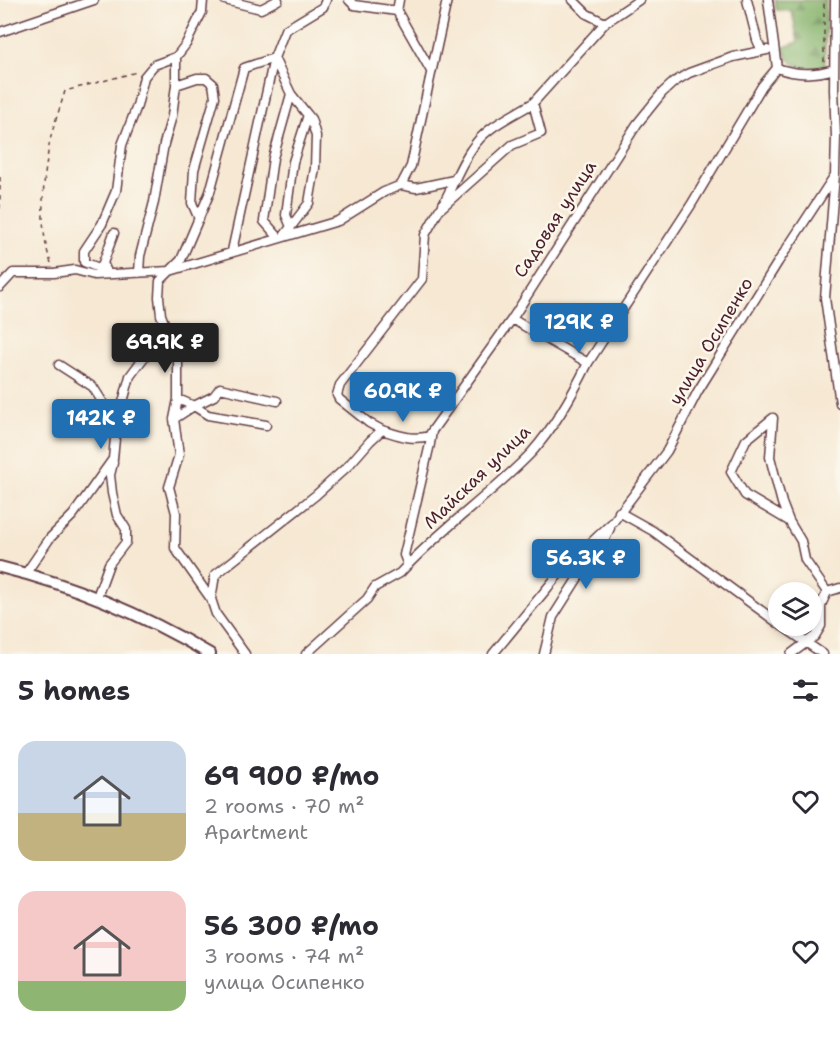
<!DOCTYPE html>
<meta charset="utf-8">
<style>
:root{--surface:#fff;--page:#f7f7f7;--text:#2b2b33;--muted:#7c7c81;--accent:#1f6fb2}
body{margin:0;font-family:"Shantell Sans",sans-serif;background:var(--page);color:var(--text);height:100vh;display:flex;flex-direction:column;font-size:22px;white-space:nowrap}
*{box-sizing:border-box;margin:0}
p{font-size:20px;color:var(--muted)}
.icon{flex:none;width:33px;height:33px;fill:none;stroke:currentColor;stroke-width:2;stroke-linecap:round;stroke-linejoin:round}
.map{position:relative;height:654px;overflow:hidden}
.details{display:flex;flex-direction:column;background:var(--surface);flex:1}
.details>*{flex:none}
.buttons{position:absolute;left:768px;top:582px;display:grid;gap:12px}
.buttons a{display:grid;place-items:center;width:54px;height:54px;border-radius:50%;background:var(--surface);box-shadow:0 3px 9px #0003;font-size:30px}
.price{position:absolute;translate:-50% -51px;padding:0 14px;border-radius:6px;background:var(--accent);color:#fff;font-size:20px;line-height:39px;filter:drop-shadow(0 2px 3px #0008)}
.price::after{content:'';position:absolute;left:50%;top:36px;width:18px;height:14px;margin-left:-9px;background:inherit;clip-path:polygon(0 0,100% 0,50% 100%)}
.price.selected{background:#222;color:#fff}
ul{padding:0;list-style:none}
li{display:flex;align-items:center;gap:18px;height:150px;padding:0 18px}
li span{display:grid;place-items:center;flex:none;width:168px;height:120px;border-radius:18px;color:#555}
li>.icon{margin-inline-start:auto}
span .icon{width:72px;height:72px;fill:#fffc;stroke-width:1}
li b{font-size:26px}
h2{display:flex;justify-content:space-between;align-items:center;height:72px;padding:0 18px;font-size:26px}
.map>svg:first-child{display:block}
.forest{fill:url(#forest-firs);stroke:#67684b;stroke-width:1.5}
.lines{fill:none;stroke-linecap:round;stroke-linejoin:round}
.minor-casing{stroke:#643d44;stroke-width:11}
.major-casing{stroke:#643d44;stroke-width:14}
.path{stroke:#643d44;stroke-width:1.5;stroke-dasharray:4.5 4.5;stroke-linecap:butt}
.minor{stroke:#fff;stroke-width:8}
.major{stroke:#fff;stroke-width:10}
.labels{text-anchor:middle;stroke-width:5;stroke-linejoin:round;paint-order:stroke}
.street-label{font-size:18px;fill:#4a1f2b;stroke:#fbf7ec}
</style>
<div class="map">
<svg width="840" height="654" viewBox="0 0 840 654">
<defs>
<pattern id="forest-firs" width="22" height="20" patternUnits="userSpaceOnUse" patternTransform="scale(1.5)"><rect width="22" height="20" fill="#84b26b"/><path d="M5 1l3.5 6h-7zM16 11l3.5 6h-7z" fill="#6e9058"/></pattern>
</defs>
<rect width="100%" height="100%" fill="#fbf7ec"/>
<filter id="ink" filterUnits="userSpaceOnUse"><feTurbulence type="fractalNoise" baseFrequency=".0167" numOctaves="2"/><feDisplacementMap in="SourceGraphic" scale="12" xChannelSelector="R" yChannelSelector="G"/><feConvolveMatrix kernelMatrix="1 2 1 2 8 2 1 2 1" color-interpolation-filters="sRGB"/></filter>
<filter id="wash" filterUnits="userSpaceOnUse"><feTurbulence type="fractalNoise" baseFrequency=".008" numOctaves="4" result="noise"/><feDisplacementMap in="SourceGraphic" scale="24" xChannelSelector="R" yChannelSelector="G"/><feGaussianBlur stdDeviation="1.35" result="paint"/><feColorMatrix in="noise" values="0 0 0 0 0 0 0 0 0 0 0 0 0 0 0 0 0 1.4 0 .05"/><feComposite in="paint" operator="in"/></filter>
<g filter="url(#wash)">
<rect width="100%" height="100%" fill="#f6e8d3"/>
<!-- forest -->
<path class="forest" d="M775 0H826L825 66C802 70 793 71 782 48L798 42 792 11 776 10Z"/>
</g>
<g filter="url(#ink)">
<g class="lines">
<defs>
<path id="minor" d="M225 0 261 9 278 0
M349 0 354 5 397 11
M399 0 397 11 431 71
M573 0 587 14 605 23
M747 0 757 40 762 51 767 50
M768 0 777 68
M835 0 834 90 836 136 835 175 825 298 840 403
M0 32 94 0
M777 68C796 75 815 75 834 69
M401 185 411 166 447 0
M443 204C454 184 461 161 476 143 490 125 514 115 533 103
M199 219 192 203 194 170 215 97 213 84 206 78H197L176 85V57L186 44 202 12 203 0
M291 227 286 215 293 162 308 115
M279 238 264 221 273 158 291 94
M232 251 274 58 291 94 311 119 316 136 315 168 309 203 284 236
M106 271 84 262V251L102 224 116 191 122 145 137 106 144 77 154 65 176 57
M107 272 103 263 114 233
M139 273 140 256 154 202 164 144 172 116 176 85
M0 287 13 273H54L75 270 94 275 170 271 181 260 210 192 244 68 274 58 285 30 323 7 326 0
M512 319 588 363
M59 365 93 387 117 425
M174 419 194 406 178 399
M266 425 208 415 194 406 214 396 220 388 277 401
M382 430C398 435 412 441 429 436L432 431
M619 512 653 531 778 623
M789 521 745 495 731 472 746 440 773 418 770 457 782 503 789 521 801 541 805 560 827 592
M408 565 404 555 430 444 432 431 512 319 637 124 662 93 674 82 689 73 733 57 762 51
M26 573 50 538 73 515 113 459 116 428 130 376 166 328
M827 592 840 588
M97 597 109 564 126 542V529L117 515 112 493 110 475 113 463
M211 599 175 548 176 513 169 487 179 455 174 419 178 399V358L161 315 159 297 160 281 170 271 338 221 384 192 401 185 416 188 454 180
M782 626 823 654
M245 654 216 614 211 599 215 575 316 495 349 465 370 441 382 430 369 423 339 399 337 395 340 385 422 279 425 235 439 210 512 145 541 133 533 103 605 23 639 0
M306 654 367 599 375 587 400 573C440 529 491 495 532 452 555 426 573 394 588 363L691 205 762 86 777 68
M493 654 563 569 613 522 667 451 698 391 778 262 835 175
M544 654 553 617 579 576 605 539 610 528
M791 654 815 636 821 626V605L827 592"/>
<path id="major" d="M0 567C74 585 144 615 210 654"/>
</defs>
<!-- minor casing -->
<use href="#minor" class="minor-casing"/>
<!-- major casing -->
<use href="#major" class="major-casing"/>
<!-- path -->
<path class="path" d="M824 62V0
M0 177V211
M51 263C38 227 43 183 49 146 52 128 60 109 65 91L137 72"/>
<!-- minor -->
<use href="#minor" class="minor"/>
<!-- major -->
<use href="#major" class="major"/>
</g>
</g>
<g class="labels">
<!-- street labels -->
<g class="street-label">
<text transform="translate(555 219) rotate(-57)" y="6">Садовая улица</text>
<text transform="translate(711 341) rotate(-59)" y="6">улица Осипенко</text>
<text transform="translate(477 477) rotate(-44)" y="6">Майская улица</text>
</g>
</g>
</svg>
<div class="buttons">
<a><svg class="icon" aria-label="layers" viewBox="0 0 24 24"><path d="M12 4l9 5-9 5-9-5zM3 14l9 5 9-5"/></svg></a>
</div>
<b class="price" style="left:579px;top:354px">129K ₽</b>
<b class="price selected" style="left:165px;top:374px">69.9K ₽</b>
<b class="price" style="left:403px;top:423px">60.9K ₽</b>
<b class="price" style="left:101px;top:450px">142K ₽</b>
<b class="price" style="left:586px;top:590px">56.3K ₽</b>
</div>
<section class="details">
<h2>5 homes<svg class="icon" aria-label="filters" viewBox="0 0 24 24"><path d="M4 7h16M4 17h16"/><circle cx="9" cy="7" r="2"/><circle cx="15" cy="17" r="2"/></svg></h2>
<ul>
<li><span style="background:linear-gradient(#c9d6e8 60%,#c2b280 0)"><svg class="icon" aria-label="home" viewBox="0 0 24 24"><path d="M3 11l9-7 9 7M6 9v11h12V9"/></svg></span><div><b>69 900 ₽/mo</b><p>2 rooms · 70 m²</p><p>Apartment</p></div><svg class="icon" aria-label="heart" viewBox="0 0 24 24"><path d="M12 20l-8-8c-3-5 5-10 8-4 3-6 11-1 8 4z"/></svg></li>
<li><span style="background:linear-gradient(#f6c9c9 75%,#8fb573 0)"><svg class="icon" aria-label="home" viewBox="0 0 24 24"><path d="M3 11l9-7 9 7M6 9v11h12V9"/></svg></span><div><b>56 300 ₽/mo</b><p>3 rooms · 74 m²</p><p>улица Осипенко</p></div><svg class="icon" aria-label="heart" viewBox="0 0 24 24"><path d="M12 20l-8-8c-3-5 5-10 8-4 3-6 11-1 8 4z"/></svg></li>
</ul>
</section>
